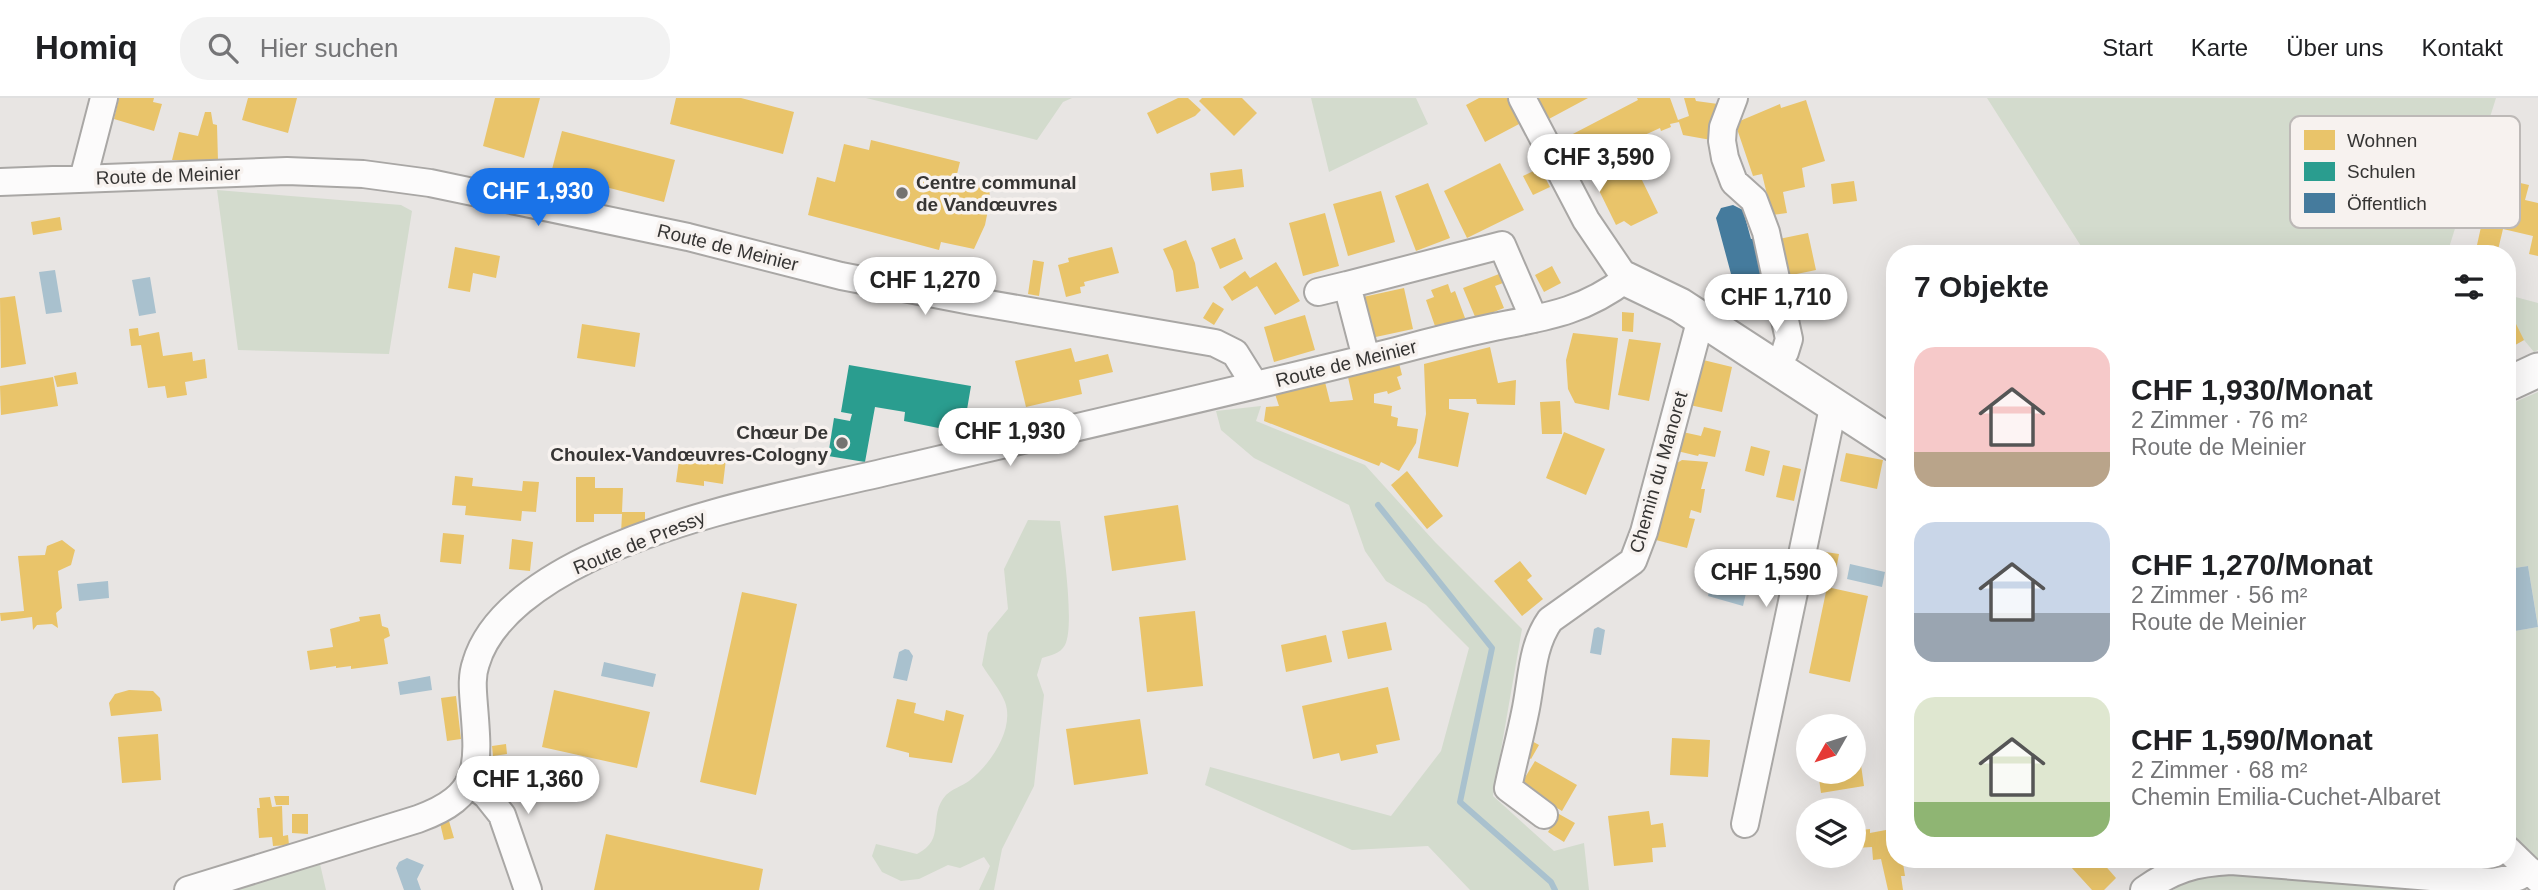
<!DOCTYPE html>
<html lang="de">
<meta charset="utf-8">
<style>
:root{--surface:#fff;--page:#f2f2f2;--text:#202124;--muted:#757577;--line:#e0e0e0;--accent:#1a73e8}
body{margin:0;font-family:Arial,sans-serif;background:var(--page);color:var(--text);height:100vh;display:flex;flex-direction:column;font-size:26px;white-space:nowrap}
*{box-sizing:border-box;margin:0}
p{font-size:23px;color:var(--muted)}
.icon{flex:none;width:38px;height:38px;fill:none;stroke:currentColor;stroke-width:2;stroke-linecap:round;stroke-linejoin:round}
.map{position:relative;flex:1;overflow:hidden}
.details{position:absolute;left:1886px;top:147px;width:630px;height:623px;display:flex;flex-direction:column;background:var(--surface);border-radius:28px;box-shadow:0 7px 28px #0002}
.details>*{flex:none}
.needle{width:46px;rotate:231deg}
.tools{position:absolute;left:1796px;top:616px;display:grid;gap:14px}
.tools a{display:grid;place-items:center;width:70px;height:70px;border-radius:50%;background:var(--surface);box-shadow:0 7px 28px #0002;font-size:35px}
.price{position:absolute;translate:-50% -60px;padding:0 16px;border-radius:24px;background:#fff;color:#222;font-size:23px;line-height:46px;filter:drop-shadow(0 2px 4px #0008)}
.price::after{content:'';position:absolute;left:50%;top:42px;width:21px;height:16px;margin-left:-10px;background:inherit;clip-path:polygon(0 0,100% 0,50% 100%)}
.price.on{background:var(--accent);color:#fff}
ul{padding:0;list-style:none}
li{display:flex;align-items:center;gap:21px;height:175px;padding:0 28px}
li span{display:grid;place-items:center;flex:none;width:196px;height:140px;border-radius:21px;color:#555}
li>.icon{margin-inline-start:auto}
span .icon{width:84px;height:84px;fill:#fffc;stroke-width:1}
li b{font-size:30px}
h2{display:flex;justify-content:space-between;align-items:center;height:84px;padding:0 28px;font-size:30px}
header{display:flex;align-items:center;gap:42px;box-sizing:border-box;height:98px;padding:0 35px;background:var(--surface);border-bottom:2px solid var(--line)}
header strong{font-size:33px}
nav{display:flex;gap:38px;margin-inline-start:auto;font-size:24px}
.search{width:490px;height:63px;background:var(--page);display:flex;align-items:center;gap:18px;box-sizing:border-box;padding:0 24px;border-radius:28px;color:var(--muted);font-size:26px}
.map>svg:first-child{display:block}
.green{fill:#d3dbcd}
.water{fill:#a9c1ce}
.homes{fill:#e9c46a}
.schools{fill:#2a9d8f}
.public{fill:#457b9d}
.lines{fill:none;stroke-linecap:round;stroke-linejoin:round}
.stream{stroke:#a9c1ce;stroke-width:6}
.minor-casing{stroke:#a9a7a5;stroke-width:30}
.major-casing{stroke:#a9a7a5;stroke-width:37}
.minor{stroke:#fcfbfb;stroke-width:26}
.major{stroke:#fcfbfb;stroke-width:33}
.poi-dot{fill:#747371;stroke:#f7f2ef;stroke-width:2.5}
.labels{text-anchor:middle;stroke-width:7;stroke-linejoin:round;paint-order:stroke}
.street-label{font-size:19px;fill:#363534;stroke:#f7f2ef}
.poi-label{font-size:19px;font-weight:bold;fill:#363534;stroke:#f7f2ef;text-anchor:start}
.key{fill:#f7f2ef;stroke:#bdb9b7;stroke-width:2}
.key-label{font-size:19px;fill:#363534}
</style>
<header>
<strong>Homiq</strong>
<div class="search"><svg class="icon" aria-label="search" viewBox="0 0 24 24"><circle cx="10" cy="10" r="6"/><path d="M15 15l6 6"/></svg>Hier suchen</div>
<nav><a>Start</a><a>Karte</a><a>Über uns</a><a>Kontakt</a></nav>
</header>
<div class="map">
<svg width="2538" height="792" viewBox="0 0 2538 792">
<rect width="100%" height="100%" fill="#e8e5e3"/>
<!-- green -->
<path class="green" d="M866 0H1072L1063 4 1037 42Z
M1311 0H1416L1428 26 1329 74Z
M1987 0H2496L2447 156H2086Z
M217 92 401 107 412 113 389 256 238 252Z
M2508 197 2538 205V252L2534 254 2524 242 2508 251Z
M2538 294V528L2528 468 2508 471V307Z
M1261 308 1256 323 1365 367 1435 444 1522 531 1493 698 1554 753 1584 745 1589 792H1470L1428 748 1352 752 1205 687 1210 669 1391 718 1441 653 1469 550 1426 507 1386 483 1365 453 1349 407 1254 360 1221 332 1216 313Z
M1028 422 1060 423C1063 447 1075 528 1065 547 1060 556 1051 557 1042 560L1037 577 1044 597 1034 688 1002 751 994 792H979L990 768 984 759 960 770 948 767 919 781 901 783 882 774 872 758 876 746 917 756C947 741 927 718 946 697 952 691 962 688 969 683 990 667 1015 631 1005 604 1000 591 989 579 982 567L988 535 1008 511 1004 471Z
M2508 487 2515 533 2538 529V764L2508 736Z
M320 766 326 792H233Z
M2239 775 2472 792H2173C2196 778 2212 776 2239 775Z"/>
<!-- water -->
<path class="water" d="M55 172 62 214 46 216 39 174Z
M150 179 156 215 139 218 132 182Z
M1850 466 1885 474 1882 489 1847 481Z
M2528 468 2538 529 2515 533 2508 487V471Z
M1712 481 1747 491 1743 508 1708 498Z
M108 483 109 500 79 503 77 486Z
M1598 529 1605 532 1601 557 1590 555 1594 531Z
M905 551 909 552 913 558 907 583 893 580 899 554Z
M604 564 656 576 653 589 601 578Z
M430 578 432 592 400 597 398 584Z
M407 760 424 767 417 781 421 792H404L396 770 399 764Z"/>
<!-- homes -->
<path class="homes" d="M119 0H154L153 4 162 6 154 33 114 21Z
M248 0H297L288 35 242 22Z
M495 0H540L524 60 483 48Z
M676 0H741L794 14 783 56 670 26Z
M1178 0H1188L1201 12 1195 18 1157 36 1147 15Z
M1202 0H1242L1257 15 1234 38 1199 3Z
M1479 0H1508L1521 25 1485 44 1466 7Z
M1537 0H1588L1547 22Z
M1637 0H1670L1678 22 1689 18 1684 0H1695L1696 3 1718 6 1711 42 1683 37 1679 24 1670 26 1671 29 1661 33 1660 30 1636 41 1638 46 1620 55 1633 82 1640 78 1658 115 1631 128 1624 123 1616 127 1588 70 1586 71 1569 38 1638 2Z
M1806 2 1825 63 1802 70 1805 89 1783 94 1787 115 1772 117 1762 76 1753 78 1735 25 1780 6 1781 10Z
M205 14H211L213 26 217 27 218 63 172 62 179 34 198 38Z
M562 33 675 62 664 104 551 75Z
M871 42 960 64 956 80 989 88 990 102 985 127 974 151 941 144 939 152 808 117 817 79 835 84 844 46 869 52Z
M1500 65 1524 112 1467 140 1444 93Z
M1540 70 1550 89 1533 97 1523 78Z
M1242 71 1244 89 1212 93 1210 75Z
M1854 83 1857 103 1833 106 1831 86Z
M2516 84 2529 87 2525 102 2538 105V158L2529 156 2533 138 2503 131 2497 156H2475L2489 93 2512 99Z
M1428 85 1450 140 1416 153 1395 98Z
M1381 93 1395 144 1348 158 1333 106Z
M1325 115 1339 168 1303 178 1289 125Z
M60 119 62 132 33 137 31 124Z
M1808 135 1816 172 1787 178 1779 141Z
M1235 140 1243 161 1220 171 1211 150Z
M1186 142 1195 165 1199 190 1176 194 1173 173 1163 151Z
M455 149 500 158 496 180 473 175 470 194 448 190Z
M1112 149 1119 175 1084 184 1085 188 1080 189 1081 195 1066 199 1058 167 1069 164 1068 160Z
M1033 162 1044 164 1039 198 1028 196Z
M1276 164 1300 203 1275 217 1257 188 1232 203 1223 189 1245 173 1250 180Z
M1552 168 1561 185 1544 194 1535 177Z
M1499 176 1503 185 1495 188 1504 210 1476 221 1463 190Z
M1448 186 1451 195 1455 193 1465 220 1436 231 1426 202 1434 199 1431 192Z
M1404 190 1413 231 1371 240 1363 199Z
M15 198 26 266 1 270 0 200Z
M1213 204 1224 211 1214 227 1203 220Z
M1622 214 1634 215 1633 234 1622 233Z
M1305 217 1315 252 1274 264 1264 229Z
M2514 222 2524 242 2508 251V225Z
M582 226 640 235 635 269 577 260Z
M138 230 139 238 159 234 163 258 192 254 193 263 205 261 207 280 185 284 187 297 167 300 165 288 148 290 141 247 131 248 129 231Z
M1573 235 1618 240 1609 312 1575 305 1568 291 1566 262Z
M1629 241 1661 245 1649 303 1618 297Z
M1490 249 1498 285 1516 282 1515 307 1477 306 1476 301H1449V311L1469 315 1458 369 1418 360 1426 316 1424 266Z
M1071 250 1075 264 1108 256 1113 274 1079 282 1082 296 1026 309 1015 263Z
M1695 260 1732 269 1722 314 1685 306Z
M1399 265 1402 277 1397 279 1401 291 1388 296 1387 293 1374 296V305L1392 308 1391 318 1398 320 1397 328 1418 331 1416 345 1399 373 1381 364 1379 368 1374 366 1264 323 1266 309 1279 308 1275 296 1325 284 1330 304 1353 302 1348 279Z
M76 274 78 286 57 289 54 278Z
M53 279 58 308 1 317 0 288Z
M1560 303 1562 336H1542L1540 304Z
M1704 329 1721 333 1715 359 1699 356 1698 358 1673 352 1678 333 1701 338Z
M1564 334 1605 351 1586 397 1546 380Z
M1751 348 1770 353 1764 378 1745 373Z
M680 355 726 361 723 386 704 383V388L676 384Z
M1846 355 1883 362 1877 391 1840 383Z
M1682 362 1708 364 1701 391H1705L1701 415 1691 412 1689 420 1695 421 1687 450 1652 441 1670 369Z
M1783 367 1801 371 1794 403 1776 399Z
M1407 373 1443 418 1427 431 1391 387Z
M455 378 473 380 472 388 522 393 523 383 539 384 536 414 522 413 521 423 465 417 466 408 452 407Z
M576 379H595V390H623L622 414H645V424L621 435 622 416H594V424H576Z
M1178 407 1186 462 1112 473 1104 418Z
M443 435 464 437 461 466 440 464Z
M512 441 533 444 530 473 509 471Z
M62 442 75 452 71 467 58 473 62 510 56 515 58 530 52 526 37 527 33 532 32 519 1 523 0 515 24 513 18 458 45 457 47 448Z
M1812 452 1839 456 1836 472 1810 468Z
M1520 463 1532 478 1527 482 1543 501 1522 518 1494 483Z
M1827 489 1868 498 1850 584 1809 575Z
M742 494 797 506 756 697 700 684Z
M1195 513 1203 588 1147 594 1139 519Z
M380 516 382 528 388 530 390 538 384 541 388 566 351 571V568L336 570V568L310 572 307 553 333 549 330 531 360 523 359 519Z
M1386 524 1392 552 1348 561 1342 533Z
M1326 537 1332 564 1286 574 1281 547Z
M1388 589 1400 642 1376 647 1378 655 1341 663 1339 655 1313 661 1302 608Z
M129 592 153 593 160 600 162 613 111 618 109 605 115 596Z
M554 592 650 614 637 670 542 649Z
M456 598 461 641 447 643 441 600Z
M897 601 916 605 914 615 944 623 946 612 964 617 952 665 909 659V655L886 649Z
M1140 621 1148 676 1074 687 1066 631Z
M158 636 161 682 122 685 118 639Z
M1672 640 1710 642 1708 679 1670 677Z
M1530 642 1539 647 1531 661 1522 656Z
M506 646 507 656 493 658 492 648Z
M1859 653 1864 688 1821 695 1818 674H1853V654Z
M1535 663 1577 687 1562 713 1520 688Z
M274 698H289V707H276Z
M270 699 272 709 282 708 283 738 288 737 289 747 273 748 272 739 259 740 257 710H260L259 700Z
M1649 713 1651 727 1663 725 1666 749 1652 750 1653 764 1614 768 1608 718Z
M292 716H308V736L292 735Z
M1559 716 1575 725 1564 744 1548 734Z
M449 723 454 740 444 742 440 725Z
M1870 731V735L1891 731 1895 761H1909V764L1903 765 1905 778H1901L1903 792H1888L1881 761 1873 762 1872 749 1855 750 1853 733Z
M606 736 763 771 759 792H594Z
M2079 761H2105L2102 764 2116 780 2104 792H2092L2071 769Z"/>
<!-- schools -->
<path class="schools" d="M849 267 971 288 963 335 904 323 905 314 875 309 865 364 828 358 834 320 850 323 852 316 841 314Z"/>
<!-- public -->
<path class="public" d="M1733 107 1743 112 1751 141 1756 140 1759 151 1755 152 1767 192 1762 194 1764 200 1755 203 1753 197 1738 202 1716 120 1721 110Z"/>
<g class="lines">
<!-- stream -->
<path class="stream" d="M1378 407 1492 550 1460 704 1551 784 1555 792"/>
<defs>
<path id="minor" d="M1734 0 1723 29 1722 43 1725 60 1734 84 1754 102 1766 134 1789 241 1785 254 1776 268
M83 81 104 0
M0 84 287 73 363 76 430 85 688 139 841 178 971 203 1215 245 1235 255 1255 287
M1318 194 1347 187
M1366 260 1347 187 1502 147 1534 221
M469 684 486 697 502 717 528 792
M1544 717 1508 690C1513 665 1520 640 1525 615 1532 583 1531 549 1550 522L1633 463 1644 434 1701 220
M1745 726 1834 305
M2508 752 2538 781
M188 792 418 721C482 698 479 668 474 608 473 594 471 579 476 565 490 517 545 482 588 461 687 414 797 395 903 370 1068 331 1232 294 1396 253 1429 244 1461 236 1494 229 1545 219 1583 214 1626 181L1586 122 1522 0
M2144 792C2174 771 2194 765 2231 763L2493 784 2518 779 2529 772"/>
<path id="major" d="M1626 181 1680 207 1895 347
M2508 286 2538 272"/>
</defs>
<!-- minor casing -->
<use href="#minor" class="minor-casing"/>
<!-- major casing -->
<use href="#major" class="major-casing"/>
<!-- minor -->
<use href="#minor" class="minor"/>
<!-- major -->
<use href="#major" class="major"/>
</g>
<!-- markers -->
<g class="poi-dot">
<circle cx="902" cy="95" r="7"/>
<circle cx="842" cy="345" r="7"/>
</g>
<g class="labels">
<!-- street labels -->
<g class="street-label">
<text transform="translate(168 77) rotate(-2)" y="7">Route de Meinier</text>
<text transform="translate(728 149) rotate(14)" y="7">Route de Meinier</text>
<text transform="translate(1346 265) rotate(-14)" y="7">Route de Meinier</text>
<text transform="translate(1658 374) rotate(-74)" y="7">Chemin du Manoret</text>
<text transform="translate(639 444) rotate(-22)" y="7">Route de Pressy</text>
</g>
<!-- poi labels -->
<g class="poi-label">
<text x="916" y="91">Centre communal<tspan x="916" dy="22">de Vandœuvres</tspan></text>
<text x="828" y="341" text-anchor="end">Chœur De<tspan x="828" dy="22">Choulex-Vandœuvres-Cologny</tspan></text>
</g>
</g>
<!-- legend -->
<rect x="2290" y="18" width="230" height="112" rx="10" class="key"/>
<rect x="2304" y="32" width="31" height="20" fill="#e9c46a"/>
<rect x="2304" y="64" width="31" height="19" fill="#2a9d8f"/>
<rect x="2304" y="95" width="31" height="20" fill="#457b9d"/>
<g class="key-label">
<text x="2347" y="49">Wohnen</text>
<text x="2347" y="80">Schulen</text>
<text x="2347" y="112">Öffentlich</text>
</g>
</svg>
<div class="tools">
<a><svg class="needle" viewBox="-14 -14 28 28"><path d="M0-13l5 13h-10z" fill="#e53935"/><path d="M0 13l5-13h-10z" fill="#757577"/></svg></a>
<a><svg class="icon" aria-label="layers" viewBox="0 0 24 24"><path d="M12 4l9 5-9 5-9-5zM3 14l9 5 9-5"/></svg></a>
</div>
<b class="price" style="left:1599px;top:96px">CHF 3,590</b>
<b class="price on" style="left:538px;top:130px">CHF 1,930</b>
<b class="price" style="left:925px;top:219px">CHF 1,270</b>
<b class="price" style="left:1776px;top:236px">CHF 1,710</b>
<b class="price" style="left:1010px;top:370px">CHF 1,930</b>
<b class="price" style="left:1766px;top:511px">CHF 1,590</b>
<b class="price" style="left:528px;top:718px">CHF 1,360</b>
<section class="details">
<h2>7 Objekte<svg class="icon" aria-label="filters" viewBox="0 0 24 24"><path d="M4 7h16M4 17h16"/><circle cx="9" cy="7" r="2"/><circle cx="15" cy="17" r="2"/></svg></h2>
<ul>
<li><span style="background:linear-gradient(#f6c9c9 75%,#b9a48a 0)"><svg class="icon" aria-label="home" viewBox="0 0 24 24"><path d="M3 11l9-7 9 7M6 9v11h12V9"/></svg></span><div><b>CHF 1,930/Monat</b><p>2 Zimmer · 76 m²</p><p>Route de Meinier</p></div></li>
<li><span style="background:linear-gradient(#c9d6e8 65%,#9aa5b1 0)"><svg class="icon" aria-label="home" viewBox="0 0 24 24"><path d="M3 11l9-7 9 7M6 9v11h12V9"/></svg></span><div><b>CHF 1,270/Monat</b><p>2 Zimmer · 56 m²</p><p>Route de Meinier</p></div></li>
<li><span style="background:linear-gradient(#dfe7d0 75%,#8fb573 0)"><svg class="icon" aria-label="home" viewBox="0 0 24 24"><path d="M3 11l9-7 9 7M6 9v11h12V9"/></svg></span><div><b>CHF 1,590/Monat</b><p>2 Zimmer · 68 m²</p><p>Chemin Emilia-Cuchet-Albaret</p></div></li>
</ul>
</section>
</div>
